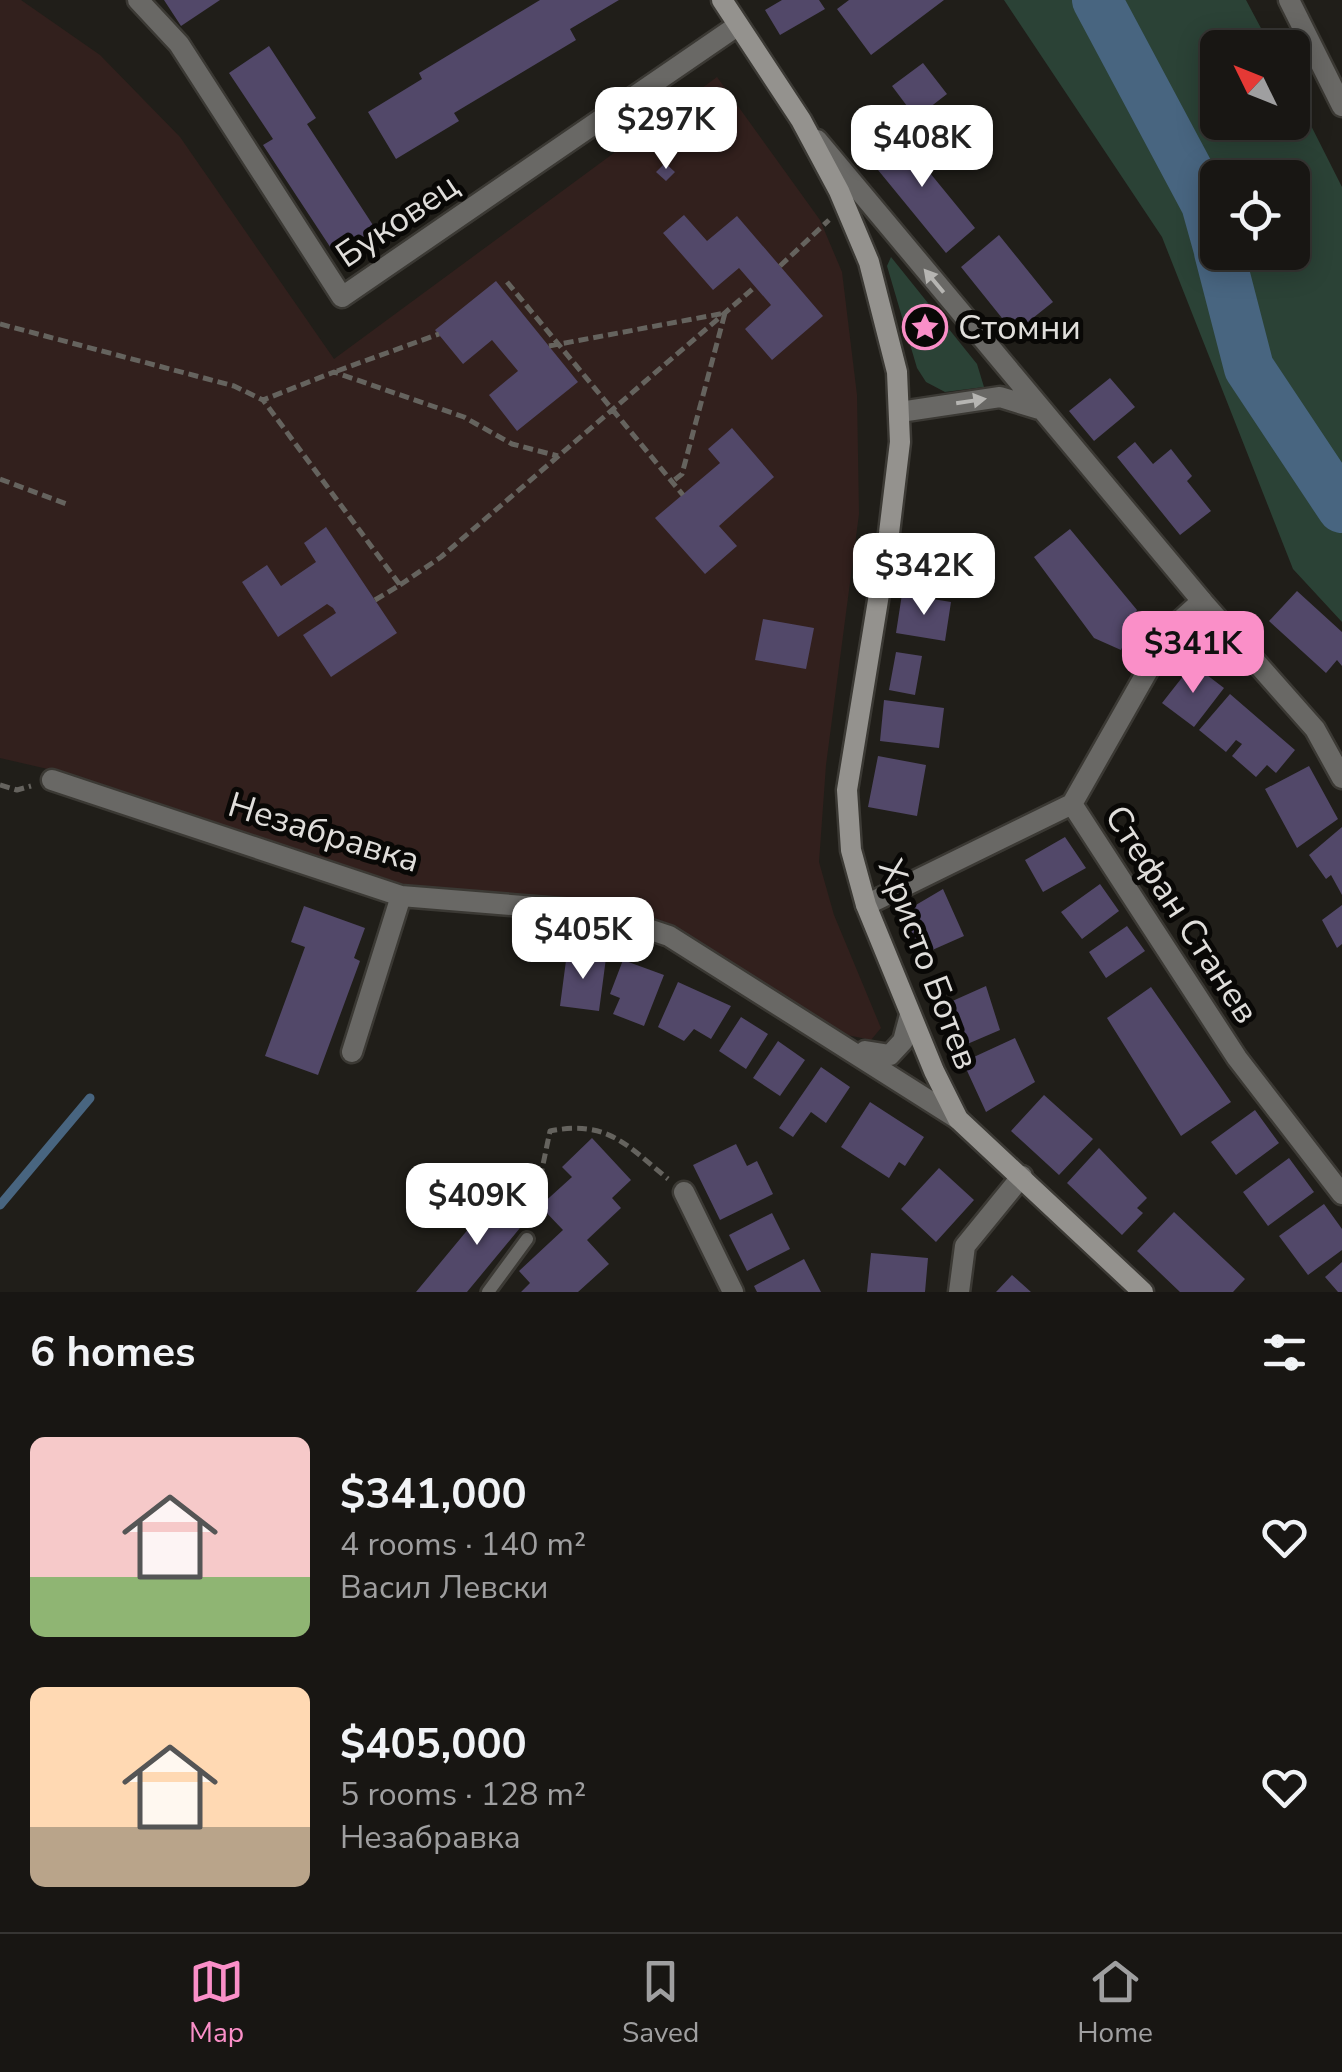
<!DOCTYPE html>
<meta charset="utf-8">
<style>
:root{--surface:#181613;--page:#252321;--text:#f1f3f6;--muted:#9f9fa0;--line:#363533;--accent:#fa8fc8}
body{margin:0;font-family:"Nunito Sans",sans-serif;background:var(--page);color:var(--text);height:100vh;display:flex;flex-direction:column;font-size:38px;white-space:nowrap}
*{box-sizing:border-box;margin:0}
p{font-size:32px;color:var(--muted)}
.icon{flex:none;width:55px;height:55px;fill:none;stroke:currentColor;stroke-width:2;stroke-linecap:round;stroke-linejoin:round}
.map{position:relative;height:1292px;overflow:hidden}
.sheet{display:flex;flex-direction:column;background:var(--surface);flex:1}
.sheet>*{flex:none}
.needle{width:65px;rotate:313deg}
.controls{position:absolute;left:1200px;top:30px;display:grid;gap:20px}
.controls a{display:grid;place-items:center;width:110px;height:110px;border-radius:15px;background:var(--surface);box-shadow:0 5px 25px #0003,0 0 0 2px var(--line);font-size:50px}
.price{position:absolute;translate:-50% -85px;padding:0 22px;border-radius:20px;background:#fff;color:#222;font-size:32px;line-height:65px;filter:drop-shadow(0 2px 5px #0008)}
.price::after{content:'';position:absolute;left:50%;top:60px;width:30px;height:22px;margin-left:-15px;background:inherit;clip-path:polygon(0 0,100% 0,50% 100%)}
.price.current{background:var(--accent);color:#111}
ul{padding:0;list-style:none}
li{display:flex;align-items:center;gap:30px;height:250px;padding:0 30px}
li span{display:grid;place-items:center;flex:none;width:280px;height:200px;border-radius:15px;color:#555}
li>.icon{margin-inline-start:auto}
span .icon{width:120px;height:120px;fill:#fffc;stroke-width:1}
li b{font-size:42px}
h2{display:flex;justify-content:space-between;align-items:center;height:120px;padding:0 30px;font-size:42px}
.tabs{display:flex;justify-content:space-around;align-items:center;height:140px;border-top:2px solid var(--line);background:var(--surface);font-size:28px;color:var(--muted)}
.tabs a{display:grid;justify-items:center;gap:5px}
.tabs .current{color:var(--accent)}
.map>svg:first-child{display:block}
.medical{fill:#32201d}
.green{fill:#2b4236;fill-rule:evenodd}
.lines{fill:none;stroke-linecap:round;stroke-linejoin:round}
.stream{stroke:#486580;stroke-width:9}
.river{stroke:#486580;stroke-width:50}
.building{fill:#524869}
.service-casing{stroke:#3b3934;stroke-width:18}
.minor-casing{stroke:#3b3934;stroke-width:25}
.tertiary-casing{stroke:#3b3934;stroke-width:25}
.secondary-casing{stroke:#3b3934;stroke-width:25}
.path{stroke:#65635e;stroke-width:5;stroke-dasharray:10 5;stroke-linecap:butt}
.service{stroke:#696865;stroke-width:12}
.minor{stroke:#696865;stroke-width:20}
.tertiary{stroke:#696865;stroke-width:20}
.secondary{stroke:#94928e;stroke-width:20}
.oneway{fill:#b6b5b2}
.labels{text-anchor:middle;stroke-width:10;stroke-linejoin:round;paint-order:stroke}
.street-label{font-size:35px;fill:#e0dedb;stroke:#090806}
.poi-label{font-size:35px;fill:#e0dedb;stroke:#090806;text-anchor:start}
</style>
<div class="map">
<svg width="1342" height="1292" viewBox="0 0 1342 1292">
<rect width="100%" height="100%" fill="#201e19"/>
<!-- medical -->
<path class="medical" d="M0 0H21L100 55 180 137 334 359 717 77 820 220 842 272 857 395 859 514 826 765 819 862 834 915 881 1028 871 1040 833 1032 643 914 357 880 52 770 0 758Z"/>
<!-- green -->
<path class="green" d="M1004 0H1246L1271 47 1218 48V122H1292L1293 90 1342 187V622L1293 569 1162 237ZM1218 178H1292V252H1218Z
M891 257 977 364 984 387 945 392 926 382 917 368 887 266Z"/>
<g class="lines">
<!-- stream -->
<path class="stream" d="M0 1205 90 1098"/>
<!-- river -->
<path class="river" d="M1097 0 1206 204 1218 247
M1219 252 1249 368 1342 508"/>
</g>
<!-- building -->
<path class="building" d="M164 0H220L181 26Z
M540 0H619L570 29 576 40 454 113 459 121 396 159 368 112 422 79 419 73Z
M782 0H819L825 9 780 35 765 10Z
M849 0H944L871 55 837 9Z
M269 46 316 118 307 124 384 242 344 268 263 145 273 139 229 73Z
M923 63 947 94 916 118 892 86Z
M907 129 929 155 921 162 975 228 946 253 869 159Z
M665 163 675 172 666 181 656 172Z
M684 215 707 241 737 216 823 316 772 360 745 329 771 305 739 268 713 290 663 233Z
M999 235 1053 302 1014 333 961 267Z
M496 281 578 382 517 431 489 395 518 371 492 340 463 364 435 330Z
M1110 378 1135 407 1094 441 1069 411Z
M732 428 774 477 719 526 737 546 705 574 655 518 720 463 708 449Z
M1135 442 1153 464 1171 449 1192 476 1187 481 1211 511 1180 535 1117 457Z
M326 527 397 633 331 677 303 635 336 613 333 608 327 604 278 637 242 582 267 565 281 586 316 562 304 543Z
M1070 529 1137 610 1121 650 1094 638 1034 557Z
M1297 591 1342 632V666L1337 660 1326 673 1269 621Z
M902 594 951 602 945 641 896 633Z
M763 619 814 628 806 669 755 660Z
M896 652 922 656 915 695 889 690Z
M1199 669 1224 688 1194 727 1162 703 1188 670Z
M1230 694 1295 750 1276 773 1267 765 1256 777 1232 756 1242 744 1236 740 1226 752 1199 730Z
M884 700 944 708 939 748 880 741Z
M878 756 926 765 917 816 868 807Z
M1309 766 1338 819 1297 848 1265 789Z
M1342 827V895L1331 875 1326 879 1309 855Z
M1065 837 1086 868 1043 892 1025 860Z
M1100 884 1119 911 1082 939 1061 912Z
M943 889 964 936 921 955 904 912Z
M1342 905V944L1337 948 1322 920Z
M304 906 365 928 354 958 360 961 318 1075 265 1056 305 947 291 942Z
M1127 926 1145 951 1106 978 1089 952Z
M567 953 606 958 599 1011 560 1006Z
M623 960 664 975 644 1026 613 1014 620 998 610 994Z
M678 982 731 1006 711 1039 694 1029 684 1041 658 1027Z
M986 986 1000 1030 958 1048 939 1007Z
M1151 987 1231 1102 1181 1136 1107 1018Z
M741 1017 768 1034 746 1069 719 1051Z
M1015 1038 1035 1082 986 1112 963 1062Z
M778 1041 805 1060 780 1096 753 1078Z
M821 1067 850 1087 826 1123 811 1112 793 1137 779 1128Z
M1044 1095 1093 1139 1059 1175 1011 1131Z
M870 1102 924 1137 905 1166 899 1162 889 1178 841 1147Z
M1255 1110 1279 1143 1236 1175 1211 1142Z
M592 1138 631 1180 612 1198 621 1208 587 1240 609 1264 578 1292H521L530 1283 519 1271 563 1230 540 1206 572 1177 562 1167Z
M736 1144 747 1166 757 1161 773 1194 720 1220 693 1165Z
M1099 1148 1147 1198 1137 1208 1143 1213 1122 1235 1067 1183Z
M1289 1158 1314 1192 1268 1226 1243 1192Z
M939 1168 974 1200 936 1242 901 1209Z
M499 1192 529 1217 467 1292H416Z
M1324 1204 1342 1229V1250L1308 1275 1279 1236Z
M1174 1212 1245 1279 1233 1292H1180L1137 1251Z
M772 1213 790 1249 747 1271 729 1235Z
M871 1253 928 1258 925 1292H867Z
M804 1259 821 1292H757L754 1286Z
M1342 1262V1292H1338L1325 1277Z
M1012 1275 1031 1292H996Z"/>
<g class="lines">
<defs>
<path id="service" d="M488 1292 527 1239"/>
<path id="minor" d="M138 0 179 44 342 297 737 26
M52 780 401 896 597 912 669 936 958 1119
M1072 804 1172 628 1202 601
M866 905 1072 804 1237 1058 1342 1194
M865 1051 890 1055 903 1041 910 1015
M352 1052 401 896
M684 1192 733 1292
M959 1292 965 1246 1022 1176"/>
<path id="tertiary" d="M1289 0 1342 106
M817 140 1202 601 1315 729 1342 778
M900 412 1000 397 1039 409"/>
<path id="secondary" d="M722 0 801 120 839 191 869 262 897 372 900 442 889 533 847 790 851 850 866 905 934 1071 958 1119 1143 1292"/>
</defs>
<!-- service casing -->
<use href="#service" class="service-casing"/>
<!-- minor casing -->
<use href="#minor" class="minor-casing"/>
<!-- tertiary casing -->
<use href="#tertiary" class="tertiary-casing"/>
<!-- secondary casing -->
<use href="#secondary" class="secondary-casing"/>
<!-- path -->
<path class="path" d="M780 266 829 220
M507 282 683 495
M0 324 234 386 263 400
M549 346 725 313 682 474 672 482
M337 371 439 334
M0 479 69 505
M400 585 441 557 755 287
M375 600 400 585 263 400 334 372 464 417 512 444 558 456
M0 785 17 790 31 786
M531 1222 550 1131C607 1120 626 1144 668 1179"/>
<!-- service -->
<use href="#service" class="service"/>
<!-- minor -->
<use href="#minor" class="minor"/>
<!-- tertiary -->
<use href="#tertiary" class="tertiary"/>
<!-- secondary -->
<use href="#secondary" class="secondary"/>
</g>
<!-- one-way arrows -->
<defs><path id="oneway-solid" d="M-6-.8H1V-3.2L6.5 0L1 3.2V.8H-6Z" transform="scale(2.5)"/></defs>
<g class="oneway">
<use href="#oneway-solid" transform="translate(934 281) rotate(-130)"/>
<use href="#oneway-solid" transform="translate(971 401) rotate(-9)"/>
</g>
<!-- icons -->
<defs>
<symbol id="sight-ring" viewBox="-11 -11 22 22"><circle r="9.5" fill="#090806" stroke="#fa8fc8" stroke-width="1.5"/><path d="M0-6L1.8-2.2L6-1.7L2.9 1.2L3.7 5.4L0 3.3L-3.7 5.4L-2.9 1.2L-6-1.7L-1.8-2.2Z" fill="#fa8fc8"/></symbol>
</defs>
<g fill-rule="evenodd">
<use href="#sight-ring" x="900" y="302" width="50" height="50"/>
</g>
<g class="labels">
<!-- street labels -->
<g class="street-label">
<text transform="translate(397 220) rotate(-34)" y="12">Буковец</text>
<text transform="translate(324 832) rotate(17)" y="12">Незабравка</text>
<text transform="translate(1182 914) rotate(57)" y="12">Стефан Станев</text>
<text transform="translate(929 964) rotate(69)" y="12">Христо Ботев</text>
</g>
<!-- poi labels -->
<g class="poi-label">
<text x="958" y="339">Стомни</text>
</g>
</g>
</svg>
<div class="controls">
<a><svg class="needle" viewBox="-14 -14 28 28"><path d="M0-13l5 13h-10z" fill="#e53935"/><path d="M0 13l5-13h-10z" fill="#9f9fa0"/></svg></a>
<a><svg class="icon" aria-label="locate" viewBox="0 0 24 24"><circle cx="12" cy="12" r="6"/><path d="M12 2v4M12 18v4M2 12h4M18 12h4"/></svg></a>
</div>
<b class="price" style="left:666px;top:172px">$297K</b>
<b class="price" style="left:922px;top:190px">$408K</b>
<b class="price" style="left:924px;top:618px">$342K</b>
<b class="price current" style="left:1193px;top:696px">$341K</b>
<b class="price" style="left:583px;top:982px">$405K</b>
<b class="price" style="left:477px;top:1248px">$409K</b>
</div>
<section class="sheet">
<h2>6 homes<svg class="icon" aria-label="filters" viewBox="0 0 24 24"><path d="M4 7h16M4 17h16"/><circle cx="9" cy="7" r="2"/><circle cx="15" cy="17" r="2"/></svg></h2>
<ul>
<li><span style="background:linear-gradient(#f6c9c9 70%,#8fb573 0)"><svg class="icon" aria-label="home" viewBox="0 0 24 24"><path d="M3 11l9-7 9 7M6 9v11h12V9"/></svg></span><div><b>$341,000</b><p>4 rooms · 140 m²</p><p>Васил Левски</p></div><svg class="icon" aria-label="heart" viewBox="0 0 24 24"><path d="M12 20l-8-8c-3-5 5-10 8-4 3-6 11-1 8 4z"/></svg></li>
<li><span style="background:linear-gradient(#ffd9b3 70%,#b9a48a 0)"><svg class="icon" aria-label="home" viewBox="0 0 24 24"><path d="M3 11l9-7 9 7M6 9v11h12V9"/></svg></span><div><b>$405,000</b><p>5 rooms · 128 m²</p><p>Незабравка</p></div><svg class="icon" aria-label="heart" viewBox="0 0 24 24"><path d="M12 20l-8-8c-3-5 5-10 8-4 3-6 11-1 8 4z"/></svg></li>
</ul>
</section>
<nav class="tabs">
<a class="current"><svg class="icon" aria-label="map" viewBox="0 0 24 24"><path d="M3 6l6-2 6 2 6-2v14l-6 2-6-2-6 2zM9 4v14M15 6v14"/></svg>Map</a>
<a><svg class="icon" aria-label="saved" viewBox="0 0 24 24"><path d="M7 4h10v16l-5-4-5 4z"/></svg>Saved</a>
<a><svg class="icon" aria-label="home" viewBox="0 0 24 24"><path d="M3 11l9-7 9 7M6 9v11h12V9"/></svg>Home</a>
</nav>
